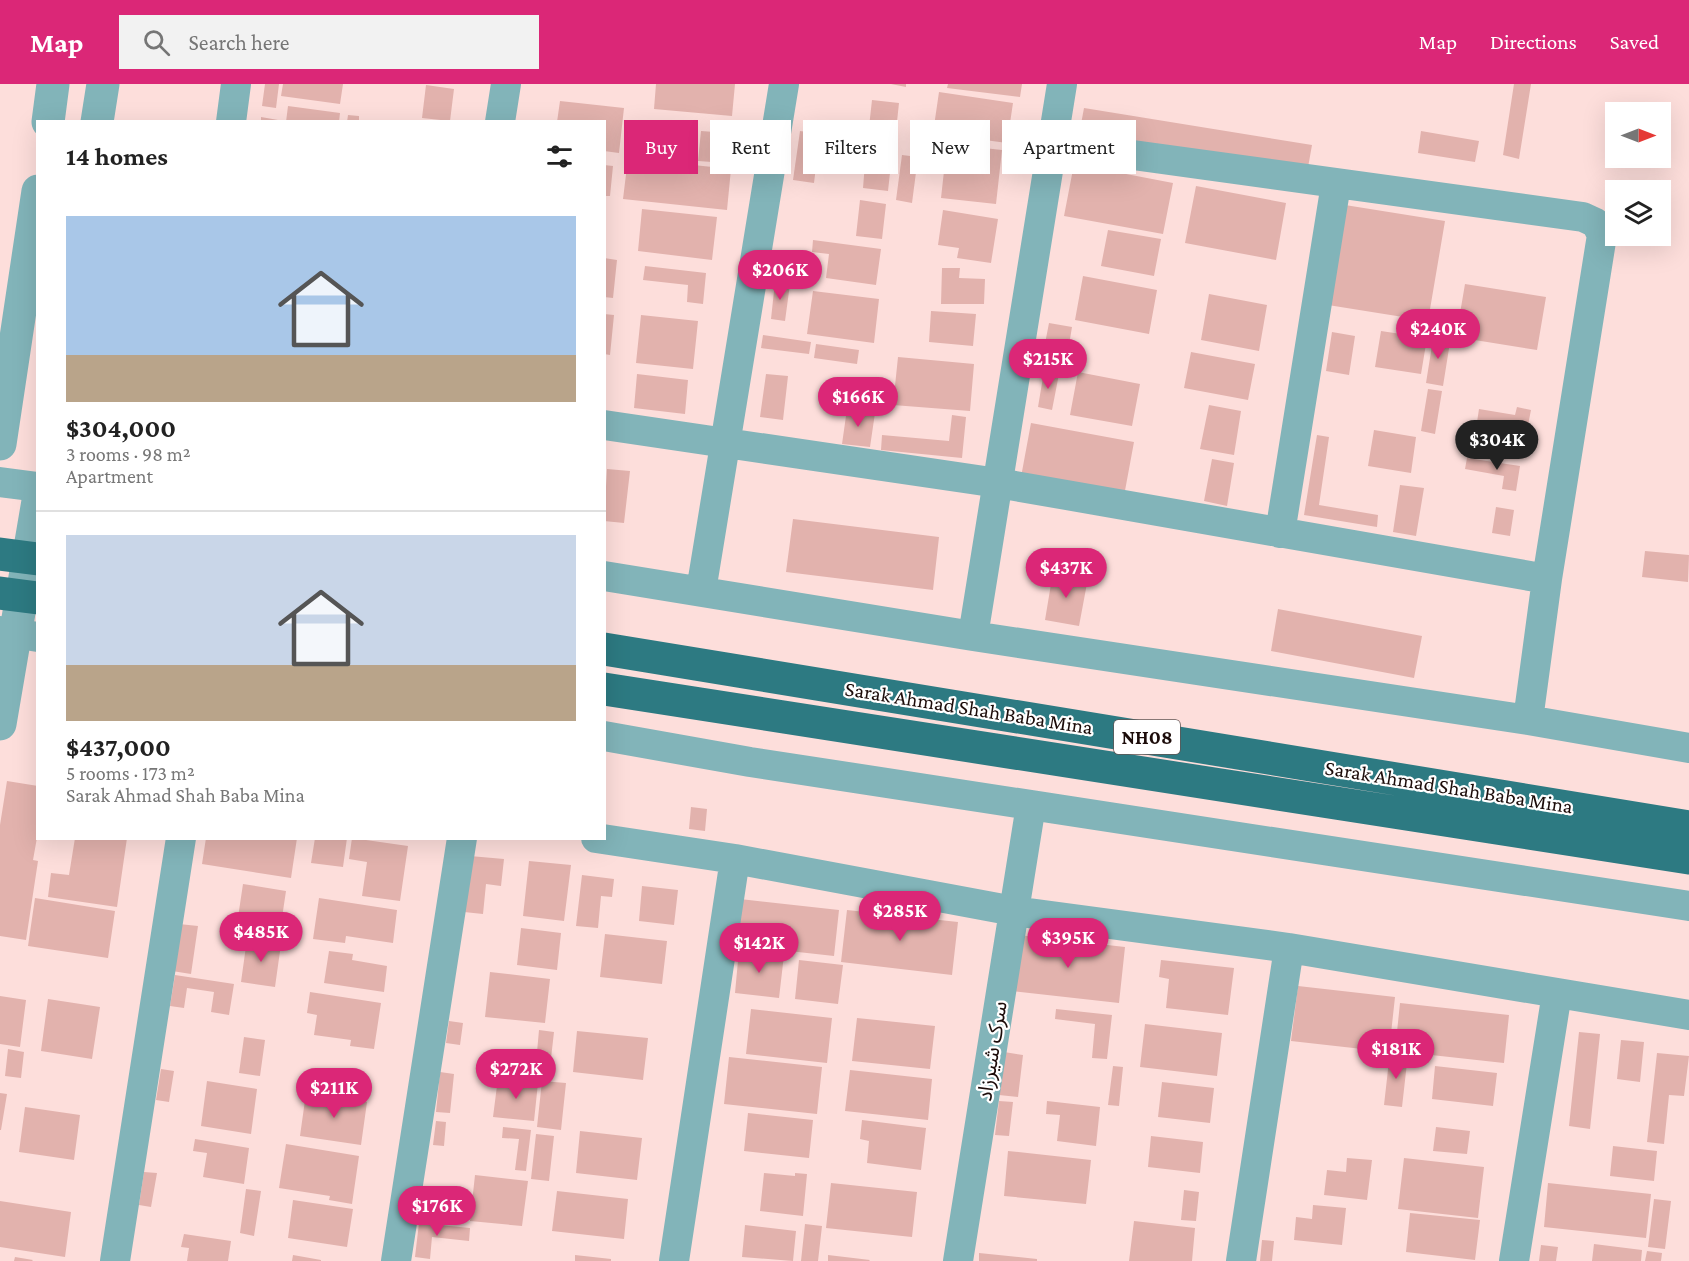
<!DOCTYPE html>
<meta charset="utf-8">
<style>
:root{--surface:#fff;--page:#f2f2f2;--text:#222;--muted:#767676;--line:#e0e0e0;--accent:#db2777}
body{margin:0;font-family:"Crimson Pro","Noto Sans Arabic",serif;background:var(--page);color:var(--text);height:100vh;display:flex;flex-direction:column;font-size:22px;white-space:nowrap}
*{box-sizing:border-box;margin:0}
p{font-size:20px;color:var(--muted)}
.icon{flex:none;width:33px;height:33px;fill:none;stroke:currentColor;stroke-width:2;stroke-linecap:round;stroke-linejoin:round}
.map{position:relative;flex:1;overflow:hidden}
.side{position:absolute;left:36px;top:36px;width:570px;height:720px;display:flex;flex-direction:column;background:var(--surface);border-radius:0px;box-shadow:0 6px 24px #0002}
.side>*{flex:none}
.hud{position:absolute;left:624px;top:36px;width:570px;height:54px;display:flex;gap:12px}
.needle{width:39px;rotate:90deg}
.buttons{position:absolute;left:1605px;top:18px;display:grid;gap:12px}
.buttons a{display:grid;place-items:center;width:66px;height:66px;border-radius:0px;background:var(--surface);box-shadow:0 6px 24px #0002;font-size:30px}
.price{position:absolute;translate:-50% -51px;padding:0 14px;border-radius:21px;background:var(--accent);color:#fff;font-size:20px;line-height:39px;filter:drop-shadow(0 2px 3px #0008)}
.price::after{content:'';position:absolute;left:50%;top:36px;width:18px;height:14px;margin-left:-9px;background:inherit;clip-path:polygon(0 0,100% 0,50% 100%)}
.price.on{background:#222;color:#fff}
ul{padding:0;list-style:none}
li{display:grid;align-content:center;gap:12px;height:318px;padding:0 30px}
li+li{border-top:2px solid var(--line)}
li span{display:grid;place-items:center;height:186px;border-radius:0px;color:#555}
li>.icon{margin-inline-start:auto}
span .icon{width:108px;height:108px;fill:#fffc;stroke-width:1}
li b{font-size:26px}
h2{display:flex;justify-content:space-between;align-items:center;height:72px;padding:0 30px;font-size:26px}
.tag{padding:0 21px;border-radius:0px;background:var(--surface);box-shadow:0 6px 24px #0002;font-size:21px;line-height:54px}
.tag.on{background:var(--accent);color:#fff}
header{display:flex;align-items:center;gap:36px;box-sizing:border-box;height:84px;padding:0 30px;background:var(--accent);color:#fff}
header strong{font-size:28px}
nav{display:flex;gap:33px;margin-inline-start:auto;font-size:21px}
.search{width:420px;height:54px;background:var(--page);display:flex;align-items:center;gap:15px;box-sizing:border-box;padding:0 21px;border-radius:0px;color:var(--muted);font-size:22px}
.map>svg:first-child{display:block}
.building{fill:#e2b2ad}
.lines{fill:none;stroke-linecap:round;stroke-linejoin:round}
.minor{stroke:#82b4b9;stroke-width:30}
.tertiary{stroke:#82b4b9;stroke-width:33}
.trunk{stroke:#2d7a82;stroke-width:33}
.labels{text-anchor:middle;stroke-width:4.5;stroke-linejoin:round;paint-order:stroke}
.shield{fill:#fff;stroke:#605554;stroke-width:1.5}
.shield-label{font-size:20px;font-weight:bold;fill:#1c0c0a}
.street-label{font-size:21px;fill:#1c0c0a;stroke:#fff}
</style>
<header>
<strong>Map</strong>
<div class="search"><svg class="icon" aria-label="search" viewBox="0 0 24 24"><circle cx="10" cy="10" r="6"/><path d="M15 15l6 6"/></svg>Search here</div>
<nav><a>Map</a><a>Directions</a><a>Saved</a></nav>
</header>
<div class="map">
<svg width="1689" height="1177" viewBox="0 0 1689 1177">
<rect width="100%" height="100%" fill="#fddedb"/>
<!-- building -->
<path class="building" d="M265 0H279L276 24 262 22Z
M283 0H343L340 20 281 12Z
M656 0H735L732 32 654 25Z
M891 0H906V3Z
M948 0H1022L1020 13 947 4Z
M1514 0H1531L1519 75 1503 71Z
M426 1 454 5 450 37 422 34Z
M939 8 1013 19 1007 59 933 49Z
M872 16 899 19 895 56 868 52Z
M560 17 624 24 619 69 604 67V38H557Z
M288 22 340 29 339 38H286Z
M1084 24 1312 61 1307 89 1079 51Z
M348 31 359 32V38H347Z
M261 33 278 36 277 38H261Z
M701 47 728 49 726 79 698 77Z
M800 47 820 50 814 99 793 96Z
M1421 47 1479 57 1475 78 1418 69Z
M947 60 1002 66 996 120 941 114Z
M855 67 892 71 888 107 863 104 865 79 853 78Z
M902 71 918 73 912 119 896 116Z
M628 74 731 85 727 126 623 115Z
M1074 80 1173 99 1163 150 1064 132Z
M604 81 613 82 610 112H604Z
M1196 102 1286 119 1276 176 1185 159Z
M860 116 886 120 882 155 856 152Z
M1345 121 1445 137 1428 237 1328 221Z
M642 125 717 133 712 176 638 167Z
M943 126 998 135 991 179 957 174 959 164 938 161Z
M1108 146 1161 155 1154 192 1101 182Z
M813 156 881 165 876 201 826 194 829 170 812 168Z
M604 174 617 176 613 214 604 213Z
M645 182 706 189 703 220 687 218 688 201 643 196Z
M942 184H960L959 194 985 195 984 220H941Z
M1083 192 1157 206 1149 250 1075 236Z
M775 198 790 200 785 237 771 235Z
M1465 200 1546 213 1537 266 1456 253Z
M813 207 879 215 874 259 807 250Z
M1209 210 1267 221 1259 267 1201 256Z
M931 227 976 230 973 262 929 258Z
M604 230 614 231 610 271 604 270Z
M641 231 698 237 693 285 636 279Z
M1049 239 1072 243 1066 279 1042 275Z
M1381 247 1427 254 1421 290 1375 283Z
M1332 248 1355 252 1349 291 1326 287Z
M1434 249 1451 252 1443 302 1426 299Z
M763 251 811 258 809 270 761 264Z
M816 260 859 266 857 280 814 274Z
M1191 268 1255 280 1248 316 1184 304Z
M898 273 974 280 970 327 893 321Z
M1044 287 1059 290 1052 326 1038 323Z
M1078 288 1140 300 1132 342 1070 331Z
M637 290 688 296 685 330 634 324Z
M766 290 788 292 783 336 760 333Z
M1428 305 1442 307 1435 350 1421 347Z
M1209 321 1241 327 1234 371 1200 365Z
M1517 323 1531 326 1527 346 1477 338 1479 325 1515 331Z
M847 325 875 329 870 363 842 360Z
M952 331 966 333 962 374 881 366 882 351 949 357Z
M1031 339 1134 358 1124 412 1021 393Z
M1374 346 1416 353 1411 389 1368 382Z
M1317 351 1329 353 1319 421 1378 431 1377 443 1304 431Z
M1467 374 1520 382 1516 407 1502 405 1504 392 1465 385Z
M1212 375 1234 379 1227 422 1204 417Z
M607 385 630 387 624 439 604 437Z
M1400 401 1424 404 1416 452 1393 448Z
M1496 423 1514 426 1510 452 1492 449Z
M793 435 939 453 933 506 786 488Z
M1645 467 1689 471 1688 498 1642 493Z
M1053 488 1088 494 1079 542 1045 536Z
M1278 525 1422 552 1414 594 1271 567Z
M7 697 38 702V748L33 776 38 777 26 856 0 852V741Z
M691 723 707 725 705 747 689 745Z
M75 754H127L117 823 48 813 51 789 69 791Z
M206 754H297L291 794 202 780Z
M315 754H347L343 783 311 779Z
M352 754 408 762 400 817 362 812 367 778 349 775Z
M470 772 504 775 501 802 486 800 483 830 464 828Z
M529 777 571 781 564 837 523 832Z
M582 791 614 795 612 813 601 812 598 844 576 842Z
M243 800 286 807 280 847 237 840Z
M642 802 678 806 674 841 639 837Z
M35 814 115 827 108 874 28 862Z
M319 814 397 826 393 859 346 852 345 859 313 855Z
M740 815 839 826 834 872 735 861Z
M847 826 958 838 952 891 841 878Z
M179 840 198 842 191 890 172 887Z
M521 844 561 849 557 886 517 881Z
M605 850 667 857 662 900 600 893Z
M1018 851 1125 863 1119 919 1012 907Z
M247 855 281 860 275 903 241 898Z
M739 866 784 871 779 914 735 909Z
M329 867 353 870 352 876 387 882 384 908 324 899Z
M799 876 843 881 838 920 795 915Z
M1161 876 1234 884 1228 931 1166 924 1169 895 1159 893Z
M490 888 550 895 545 939 485 933Z
M175 891 234 900 229 931 211 928 214 908 187 904 184 924 170 922Z
M1298 902 1395 913 1389 968 1291 957Z
M310 908 381 919 374 965 350 962 351 956 314 951 317 931 307 929Z
M0 912 26 916 20 963 0 960Z
M48 915 100 923 92 975 41 967Z
M1400 919 1509 931 1504 979 1395 967Z
M751 925 832 934 827 979 746 970Z
M1056 925 1112 931 1107 975 1092 974 1095 940 1055 935Z
M857 934 935 942 930 985 852 977Z
M449 937 463 939 460 961 446 959Z
M1145 940 1222 949 1217 992 1140 983Z
M539 946 554 948 549 992 535 990Z
M577 947 648 954 643 996 573 988Z
M1579 948 1600 950 1590 1045 1569 1042Z
M244 953 265 956 260 992 239 989Z
M1621 956 1644 958 1640 998 1617 995Z
M8 965 24 968 21 994 5 992Z
M1004 968 1023 971 1018 1013 999 1011Z
M1390 968 1408 970 1402 1023 1384 1021Z
M1657 969 1689 972 1684 1012 1669 1011 1664 1060 1647 1058Z
M729 973 822 983 817 1030 724 1020Z
M1113 982 1123 983 1119 1022 1108 1021Z
M1435 982 1497 989 1493 1022 1432 1015Z
M161 985 174 987 169 1018 156 1016Z
M850 986 932 995 928 1036 845 1027Z
M440 988 454 990 450 1029 436 1028Z
M498 994 538 999 534 1037 493 1033Z
M207 997 257 1005 251 1050 201 1042Z
M542 997 566 999 561 1046 537 1043Z
M1162 998 1214 1004 1210 1039 1158 1033Z
M0 1009 7 1010 1 1046H0Z
M306 1009 367 1018 361 1061 300 1052Z
M999 1017 1013 1018 1009 1052 995 1051Z
M1047 1017 1100 1023 1096 1062 1057 1057 1060 1031 1046 1030Z
M25 1023 80 1031 74 1076 19 1068Z
M748 1029 813 1036 809 1074 744 1067Z
M862 1036 926 1044 921 1086 867 1079 869 1057 860 1055Z
M436 1037 446 1038 444 1062 433 1061Z
M503 1043 531 1046 526 1087 515 1086 519 1055 502 1054Z
M1436 1043 1470 1047 1467 1070 1433 1067Z
M580 1047 642 1054 637 1096 576 1089Z
M536 1050 554 1052 549 1097 531 1095Z
M1151 1052 1203 1058 1200 1089 1148 1083Z
M195 1055 249 1064 244 1100 203 1093 207 1069 193 1067Z
M286 1060 359 1072 352 1120 329 1116 330 1112 279 1104Z
M1613 1062 1657 1067 1654 1097 1610 1092Z
M1008 1067 1091 1076 1086 1120 1004 1112Z
M1347 1074 1372 1076 1367 1116 1324 1111 1327 1086 1346 1088Z
M1404 1074 1484 1083 1478 1134 1398 1125Z
M144 1088 157 1089 151 1123 139 1121Z
M764 1089 795 1092V1089L807 1090 803 1132 760 1127Z
M475 1091 528 1097 522 1142 470 1137Z
M831 1099 917 1108 912 1153 826 1144Z
M1548 1099 1651 1110 1646 1154 1544 1143Z
M246 1105 261 1107 254 1152 240 1149Z
M1184 1106 1199 1108 1196 1137 1181 1136Z
M557 1107 628 1115 624 1155 552 1147Z
M1654 1115 1671 1117 1665 1165 1648 1163Z
M293 1116 353 1125 347 1163 288 1154Z
M0 1117 71 1128 65 1173 0 1163Z
M1313 1121 1346 1124 1342 1161 1294 1156 1296 1133 1312 1135Z
M1410 1129 1480 1136 1475 1176 1406 1168Z
M1134 1137 1195 1144 1192 1177H1129Z
M419 1139 470 1144 469 1157 432 1153 430 1175 415 1173Z
M805 1140 822 1142 818 1177H801Z
M745 1141 796 1147 793 1177 742 1173Z
M184 1150 231 1157 228 1177H187L189 1164 181 1163Z
M1262 1156 1274 1157 1272 1177H1260Z
M1594 1160 1642 1166 1641 1177H1592Z
M1541 1161 1558 1163 1556 1177H1539Z
M1647 1167 1662 1169 1661 1177H1645Z
M979 1169 1037 1175V1177H979Z
M293 1171 321 1176V1177H292Z
M575 1171 611 1175V1177H575Z
M828 1171 870 1176 869 1177H828Z
M15 1173 33 1176 32 1177H14Z"/>
<g class="lines">
<!-- minor -->
<path class="minor" d="M231 38 236 0
M500 38 506 0
M1053 60 1583 133 1596 139 1602 151 1547 495 1528 636
M604 341 998 399 1547 495
M0 398 38 403
M1280 449 1336 100
M604 492 973 552 1528 636 1689 664
M701 507 784 0
M0 547 38 553
M973 552 1062 0
M604 652 750 678 1689 822
M596 754 735 775 1014 827 1289 864 1689 931
M115 1177 181 754
M396 1177 462 754
M674 1177 735 775
M958 1177 1031 721
M1241 1177 1289 864
M1514 1177 1557 909"/>
<!-- tertiary -->
<path class="tertiary" d="M48 38 53 0
M97 38 103 0
M0 360 38 107
M0 640 38 417"/>
<!-- trunk -->
<path class="trunk" d="M0 470 38 475
M0 509 38 514
M604 565 1689 743
M604 605 1689 774"/>
</g>
<g class="labels">
<!-- shield labels -->
<rect class="shield" x="1114" y="636" width="66" height="34" rx="4.5"/>
<g class="shield-label">
<text x="1147" y="660">NH08</text>
</g>
<!-- street labels -->
<g class="street-label">
<text transform="translate(969 624) rotate(9)" y="7">Sarak Ahmad Shah Baba Mina</text>
<text transform="translate(1449 703) rotate(9)" y="7">Sarak Ahmad Shah Baba Mina</text>
<text transform="translate(992 967) rotate(-81)" y="7">سرک شیرزاد</text>
</g>
</g>
</svg>
<div class="buttons">
<a><svg class="needle" viewBox="-14 -14 28 28"><path d="M0-13l5 13h-10z" fill="#e53935"/><path d="M0 13l5-13h-10z" fill="#767676"/></svg></a>
<a><svg class="icon" aria-label="layers" viewBox="0 0 24 24"><path d="M12 4l9 5-9 5-9-5zM3 14l9 5 9-5"/></svg></a>
</div>
<b class="price" style="left:780px;top:217px">$206K</b>
<b class="price" style="left:1438px;top:276px">$240K</b>
<b class="price" style="left:1048px;top:306px">$215K</b>
<b class="price" style="left:858px;top:344px">$166K</b>
<b class="price on" style="left:1497px;top:387px">$304K</b>
<b class="price" style="left:1066px;top:515px">$437K</b>
<b class="price" style="left:900px;top:858px">$285K</b>
<b class="price" style="left:261px;top:879px">$485K</b>
<b class="price" style="left:1068px;top:885px">$395K</b>
<b class="price" style="left:759px;top:890px">$142K</b>
<b class="price" style="left:1396px;top:996px">$181K</b>
<b class="price" style="left:516px;top:1016px">$272K</b>
<b class="price" style="left:334px;top:1035px">$211K</b>
<b class="price" style="left:437px;top:1153px">$176K</b>
<div class="hud">
<a class="tag on">Buy</a>
<a class="tag">Rent</a>
<a class="tag">Filters</a>
<a class="tag">New</a>
<a class="tag">Apartment</a>
</div>
<section class="side">
<h2>14 homes<svg class="icon" aria-label="filters" viewBox="0 0 24 24"><path d="M4 7h16M4 17h16"/><circle cx="9" cy="7" r="2"/><circle cx="15" cy="17" r="2"/></svg></h2>
<ul>
<li><span style="background:linear-gradient(#a9c7e8 75%,#b9a48a 0)"><svg class="icon" aria-label="home" viewBox="0 0 24 24"><path d="M3 11l9-7 9 7M6 9v11h12V9"/></svg></span><div><b>$304,000</b><p>3 rooms · 98 m²</p><p>Apartment</p></div></li>
<li><span style="background:linear-gradient(#c9d6e8 70%,#b9a48a 0)"><svg class="icon" aria-label="home" viewBox="0 0 24 24"><path d="M3 11l9-7 9 7M6 9v11h12V9"/></svg></span><div><b>$437,000</b><p>5 rooms · 173 m²</p><p>Sarak Ahmad Shah Baba Mina</p></div></li>
</ul>
</section>
</div>
